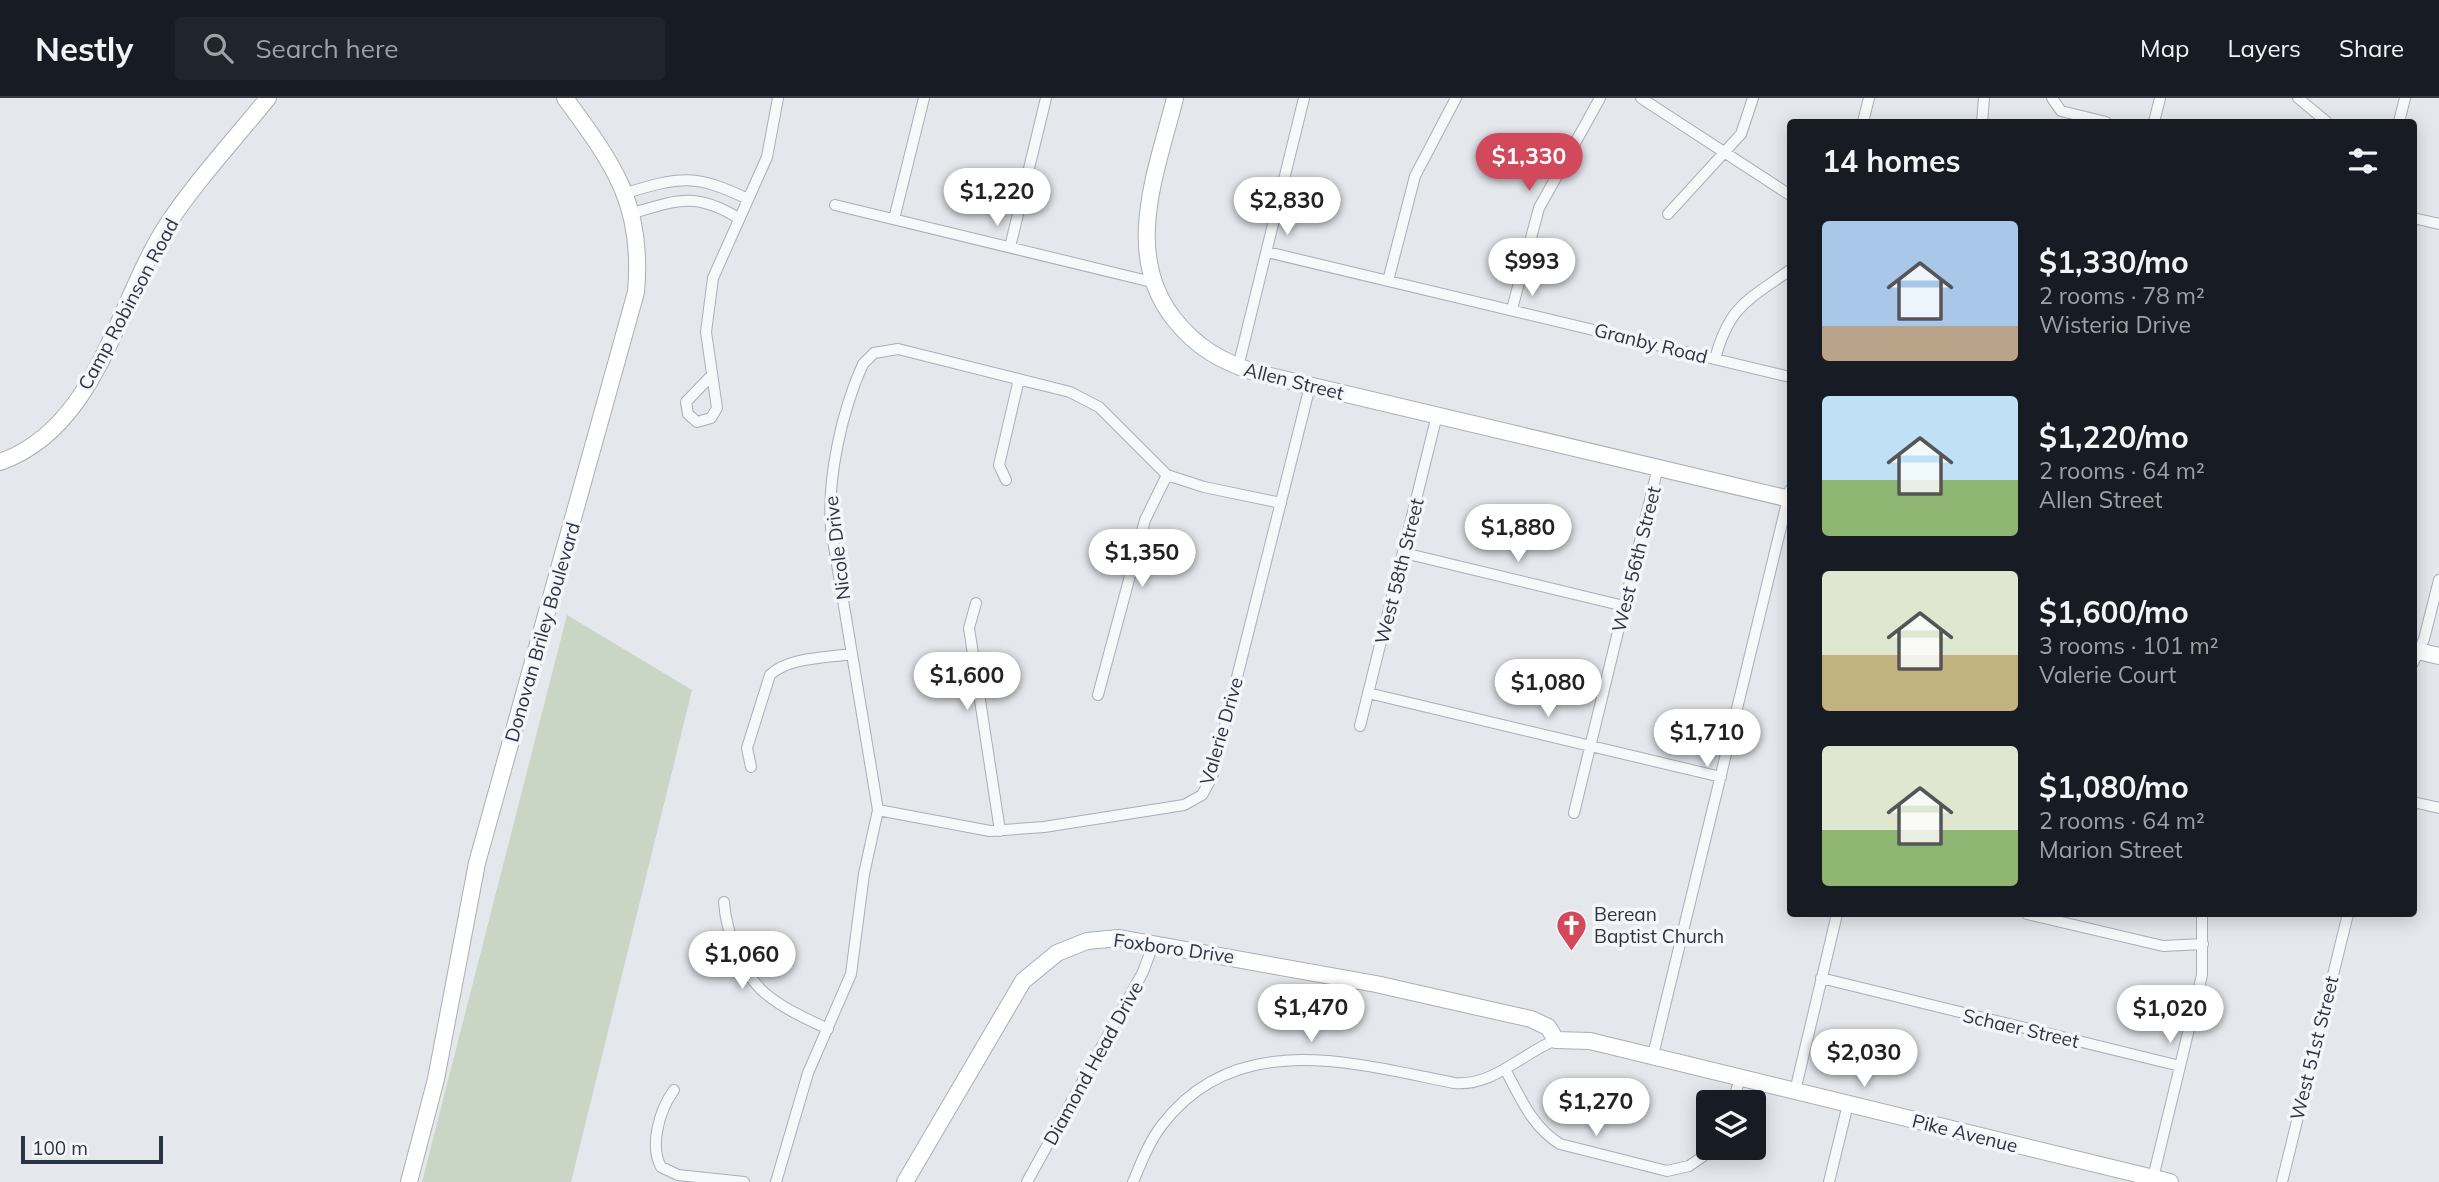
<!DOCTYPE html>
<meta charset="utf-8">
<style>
:root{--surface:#171b24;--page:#20242c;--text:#f1f3f6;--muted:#9ea1a6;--line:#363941;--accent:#d1495b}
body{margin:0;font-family:Mulish,sans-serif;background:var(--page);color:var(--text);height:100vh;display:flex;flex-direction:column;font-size:26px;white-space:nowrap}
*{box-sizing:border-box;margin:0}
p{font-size:23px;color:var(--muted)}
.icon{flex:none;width:38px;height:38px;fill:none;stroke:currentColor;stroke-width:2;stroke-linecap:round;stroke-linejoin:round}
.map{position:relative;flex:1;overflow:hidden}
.side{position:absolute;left:1787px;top:21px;width:630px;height:798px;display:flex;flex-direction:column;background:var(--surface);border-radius:7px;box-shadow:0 4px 18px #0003}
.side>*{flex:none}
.controls{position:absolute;left:1696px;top:992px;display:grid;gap:14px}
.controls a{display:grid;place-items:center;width:70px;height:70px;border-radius:7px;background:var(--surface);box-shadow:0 4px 18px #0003;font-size:35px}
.scale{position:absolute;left:21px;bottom:18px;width:142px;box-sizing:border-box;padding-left:7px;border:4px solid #2b3445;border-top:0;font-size:19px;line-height:24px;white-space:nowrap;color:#2b3445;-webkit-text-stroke:5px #f4f6f9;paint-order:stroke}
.price{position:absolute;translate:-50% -60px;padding:0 16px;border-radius:24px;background:#fff;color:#222;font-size:23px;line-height:46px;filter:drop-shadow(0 2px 4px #0008)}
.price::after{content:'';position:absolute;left:50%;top:42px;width:21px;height:16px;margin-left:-10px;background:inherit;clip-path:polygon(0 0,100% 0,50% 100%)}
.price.on{background:var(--accent);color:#fff}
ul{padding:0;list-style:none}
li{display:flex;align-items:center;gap:21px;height:175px;padding:0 35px}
li span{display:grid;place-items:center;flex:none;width:196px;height:140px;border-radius:7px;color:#555}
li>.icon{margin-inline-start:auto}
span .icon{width:84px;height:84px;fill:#fffc;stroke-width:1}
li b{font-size:30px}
h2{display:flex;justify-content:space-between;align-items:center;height:84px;padding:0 35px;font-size:30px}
header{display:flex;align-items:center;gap:42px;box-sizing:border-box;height:98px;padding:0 35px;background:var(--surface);border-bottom:2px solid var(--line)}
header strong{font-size:33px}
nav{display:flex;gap:38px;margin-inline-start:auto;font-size:24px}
.search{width:490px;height:63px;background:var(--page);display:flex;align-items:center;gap:18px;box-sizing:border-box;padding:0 24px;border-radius:7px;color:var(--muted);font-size:26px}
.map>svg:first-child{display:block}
.green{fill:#c9d6c5}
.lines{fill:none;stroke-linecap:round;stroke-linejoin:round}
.street-casing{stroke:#a9aeb7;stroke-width:12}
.secondary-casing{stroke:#a9aeb7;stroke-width:18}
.street{stroke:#f7f8fa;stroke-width:10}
.secondary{stroke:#fff;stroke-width:16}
.labels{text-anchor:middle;stroke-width:7;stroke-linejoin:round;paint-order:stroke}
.street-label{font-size:19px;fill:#2b3445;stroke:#f4f6f9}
.poi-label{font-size:19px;fill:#2b3445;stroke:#f4f6f9;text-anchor:start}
</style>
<header>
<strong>Nestly</strong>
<div class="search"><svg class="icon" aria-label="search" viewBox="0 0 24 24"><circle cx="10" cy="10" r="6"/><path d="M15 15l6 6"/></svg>Search here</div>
<nav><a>Map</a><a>Layers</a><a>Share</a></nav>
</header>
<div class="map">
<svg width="2439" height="1084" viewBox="0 0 2439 1084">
<rect width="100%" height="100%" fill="#e4e7ec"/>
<!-- green -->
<path class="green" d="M567 517 692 592 571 1084H422Z"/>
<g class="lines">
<defs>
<path id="street" d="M1641 0 1790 97
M2052 0 2061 13 2106 24
M2298 0 2327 24
M1863 24 1869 0
M1982 24 1984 0
M2154 24 2160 0
M2399 24 2405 0
M626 95C682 78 695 76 748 101
M835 107 1152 184
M633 115C677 102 696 94 738 120
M1668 116 1741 36 1753 0
M2413 120 2439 126
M894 121 924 0
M1010 149 1046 0
M1267 154 1790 279
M1388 183 1415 78 1456 0
M1512 211 1539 110 1600 0
M1715 261C1729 208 1748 202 1790 172
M1238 269 1304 0
M711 278 686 304 688 316 697 324 711 320 717 310 706 234 713 180 767 59 778 0
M1006 382 999 367 1019 281
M1404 455 1624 508
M976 505 969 530 1000 733
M2413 565 2424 541 2439 482
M1368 595 1721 679
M1098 597 1145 422 1167 377
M1360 628 1437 317
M751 669 747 650 770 577C788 559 827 560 851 556
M2413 704 2439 710
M878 712 990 733 1044 729 1184 707 1202 697 1212 679 1310 288
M1574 715 1658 369
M724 804C726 834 742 876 766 896 784 911 807 921 828 931
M2027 816 2163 848 2203 846
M1821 880 2180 968
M1653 957 1790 392
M1505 971C1520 999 1532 1029 1560 1046L1667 1073 1689 1068 1715 1050
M674 992C660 1011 649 1047 661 1069L678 1077 744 1084
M1795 993 1837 816
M1733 1004 1740 980
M2153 1080 2202 877V816
M776 1084 808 975 851 876 864 776 878 712 831 430C827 380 842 312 863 266L874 255 898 251 1070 294 1099 309 1167 377 1204 389 1281 405
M1027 1084 1143 874 1154 844
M1133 1084C1141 1065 1149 1044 1162 1027 1236 930 1354 965 1454 985 1493 989 1522 955 1556 942
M1829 1084 1848 1006
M2282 1084 2348 816"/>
<path id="secondary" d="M1175 0C1157 73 1122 155 1174 221 1197 250 1222 264 1257 275L1790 401
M0 364C97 330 116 208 165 130 195 84 234 42 268 0
M2413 552 2439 558
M409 1084 436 981 477 765 636 194C644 107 614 67 565 0
M905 1084 1023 883 1057 855 1087 843 1119 840 1376 886 1531 921 1548 929 1556 942 1590 943 2170 1084"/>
</defs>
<!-- street casing -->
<use href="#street" class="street-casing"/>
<!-- secondary casing -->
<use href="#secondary" class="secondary-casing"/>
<!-- street -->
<use href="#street" class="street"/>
<!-- secondary -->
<use href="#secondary" class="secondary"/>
</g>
<!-- icons -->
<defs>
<symbol id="church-pin" viewBox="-11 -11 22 30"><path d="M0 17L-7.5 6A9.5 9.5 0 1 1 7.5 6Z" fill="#d1495b" stroke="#f4f6f9"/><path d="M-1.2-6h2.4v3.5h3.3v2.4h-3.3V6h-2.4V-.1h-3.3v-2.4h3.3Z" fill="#fff"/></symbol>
</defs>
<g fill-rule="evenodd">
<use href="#church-pin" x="1554" y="810" width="35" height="47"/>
</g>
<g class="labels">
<!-- street labels -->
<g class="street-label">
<text transform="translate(128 206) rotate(-62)" y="7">Camp Robinson Road</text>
<text transform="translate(1651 245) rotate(14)" y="7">Granby Road</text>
<text transform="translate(1294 283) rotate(14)" y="7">Allen Street</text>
<text transform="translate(837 450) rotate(-97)" y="7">Nicole Drive</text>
<text transform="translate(1636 461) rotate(-76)" y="7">West 56th Street</text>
<text transform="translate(1399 473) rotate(-76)" y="7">West 58th Street</text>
<text transform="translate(542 534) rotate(-74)" y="7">Donovan Briley Boulevard</text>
<text transform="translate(1221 633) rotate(-74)" y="7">Valerie Drive</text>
<text transform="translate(1174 850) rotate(8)" y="7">Foxboro Drive</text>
<text transform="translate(2021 930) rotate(13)" y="7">Schaer Street</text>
<text transform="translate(2314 950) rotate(-76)" y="7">West 51st Street</text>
<text transform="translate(1093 965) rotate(-61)" y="7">Diamond Head Drive</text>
<text transform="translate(1965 1035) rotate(14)" y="7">Pike Avenue</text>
</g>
<!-- poi labels -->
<g class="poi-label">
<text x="1594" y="823">Berean<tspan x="1594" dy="22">Baptist Church</tspan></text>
</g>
</g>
</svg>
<div class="controls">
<a><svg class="icon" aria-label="layers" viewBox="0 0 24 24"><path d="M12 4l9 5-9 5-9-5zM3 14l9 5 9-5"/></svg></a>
</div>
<div class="scale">100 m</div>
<b class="price on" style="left:1529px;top:95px">$1,330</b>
<b class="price" style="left:997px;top:130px">$1,220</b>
<b class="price" style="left:1287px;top:139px">$2,830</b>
<b class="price" style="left:1532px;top:200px">$993</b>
<b class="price" style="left:1518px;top:466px">$1,880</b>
<b class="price" style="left:1142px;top:491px">$1,350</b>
<b class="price" style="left:967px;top:614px">$1,600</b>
<b class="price" style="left:1548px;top:621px">$1,080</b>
<b class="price" style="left:1707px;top:671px">$1,710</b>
<b class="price" style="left:742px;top:893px">$1,060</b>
<b class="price" style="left:1311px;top:946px">$1,470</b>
<b class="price" style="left:2170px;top:947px">$1,020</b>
<b class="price" style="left:1864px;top:991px">$2,030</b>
<b class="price" style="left:1596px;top:1040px">$1,270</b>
<section class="side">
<h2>14 homes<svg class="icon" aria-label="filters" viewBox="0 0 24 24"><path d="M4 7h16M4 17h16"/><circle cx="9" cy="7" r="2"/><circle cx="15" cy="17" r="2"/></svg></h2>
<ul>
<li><span style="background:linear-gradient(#a9c7e8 75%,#b9a48a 0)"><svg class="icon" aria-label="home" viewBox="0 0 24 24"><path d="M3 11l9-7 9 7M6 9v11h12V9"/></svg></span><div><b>$1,330/mo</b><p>2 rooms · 78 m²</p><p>Wisteria Drive</p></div></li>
<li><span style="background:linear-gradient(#bfe0f5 60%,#8fb573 0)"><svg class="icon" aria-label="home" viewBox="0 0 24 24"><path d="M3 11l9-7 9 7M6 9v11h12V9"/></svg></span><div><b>$1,220/mo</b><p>2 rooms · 64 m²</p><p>Allen Street</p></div></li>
<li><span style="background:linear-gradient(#dfe7d0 60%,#c2b280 0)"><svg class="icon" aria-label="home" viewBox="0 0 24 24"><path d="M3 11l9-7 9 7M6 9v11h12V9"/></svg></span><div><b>$1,600/mo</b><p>3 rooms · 101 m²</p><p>Valerie Court</p></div></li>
<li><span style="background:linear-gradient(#dfe7d0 60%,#8fb573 0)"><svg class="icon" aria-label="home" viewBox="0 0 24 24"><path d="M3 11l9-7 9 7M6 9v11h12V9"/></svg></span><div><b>$1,080/mo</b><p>2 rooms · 64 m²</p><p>Marion Street</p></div></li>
</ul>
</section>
</div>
